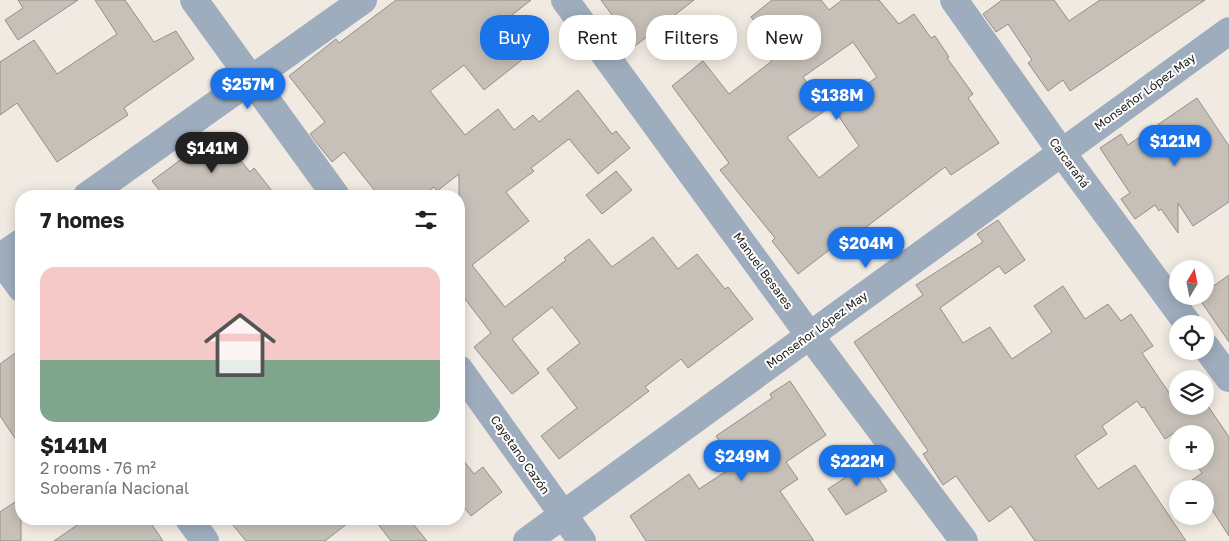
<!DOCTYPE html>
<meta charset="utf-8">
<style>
:root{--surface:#fff;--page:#f6f6f6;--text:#202124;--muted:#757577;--accent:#1a73e8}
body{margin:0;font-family:"Golos Text",sans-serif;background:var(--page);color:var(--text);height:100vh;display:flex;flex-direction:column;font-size:19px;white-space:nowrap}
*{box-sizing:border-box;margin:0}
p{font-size:16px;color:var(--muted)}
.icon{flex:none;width:28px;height:28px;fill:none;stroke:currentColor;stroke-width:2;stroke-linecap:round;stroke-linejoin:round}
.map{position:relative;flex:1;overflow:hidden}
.panel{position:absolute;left:15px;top:190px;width:450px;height:335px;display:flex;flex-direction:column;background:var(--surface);border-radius:20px;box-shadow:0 2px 12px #0003}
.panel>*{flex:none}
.top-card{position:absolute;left:480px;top:15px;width:475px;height:45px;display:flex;gap:10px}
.needle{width:32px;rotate:10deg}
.buttons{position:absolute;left:1169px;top:260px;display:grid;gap:10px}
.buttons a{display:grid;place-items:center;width:45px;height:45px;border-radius:50%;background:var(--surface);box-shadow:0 2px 12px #0003;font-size:25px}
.price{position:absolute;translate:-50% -42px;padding:0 11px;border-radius:18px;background:var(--accent);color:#fff;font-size:16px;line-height:32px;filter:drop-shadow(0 1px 2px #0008)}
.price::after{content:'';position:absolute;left:50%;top:30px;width:15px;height:11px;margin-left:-8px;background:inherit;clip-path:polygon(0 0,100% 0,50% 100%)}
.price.current{background:#222;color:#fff}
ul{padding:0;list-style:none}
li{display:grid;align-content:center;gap:10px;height:265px;padding:0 25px}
li span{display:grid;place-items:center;height:155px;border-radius:15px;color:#555}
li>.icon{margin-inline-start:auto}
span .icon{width:90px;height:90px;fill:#fffc;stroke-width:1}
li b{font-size:21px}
h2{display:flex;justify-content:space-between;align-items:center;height:60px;padding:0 25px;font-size:21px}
.tag{padding:0 18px;border-radius:20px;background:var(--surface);box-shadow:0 2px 12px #0003;font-size:18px;line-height:45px}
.tag.current{background:var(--accent);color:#fff}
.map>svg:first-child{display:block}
.building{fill:#c6c0b8;stroke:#938e86;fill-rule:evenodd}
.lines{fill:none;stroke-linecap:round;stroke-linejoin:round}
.minor{stroke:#9eadbe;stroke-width:28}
.labels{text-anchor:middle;stroke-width:4;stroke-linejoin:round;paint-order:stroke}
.street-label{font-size:12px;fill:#1c1a17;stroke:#fff}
</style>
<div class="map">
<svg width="1229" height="541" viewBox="0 0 1229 541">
<rect width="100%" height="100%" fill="#f0eae2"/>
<!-- building -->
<path class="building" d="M18 0H78L18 40 5 20 23 8Z
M95 0H125L154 42 176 31 194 59 124 108 128 115 57 162 17 103 0 115V62L34 40 57 74 117 34Z
M396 0H531L507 19 533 51 484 90 464 65 430 91 465 135 498 109 514 130 533 115 539 122 578 90 612 134 616 131 630 148 598 174 569 139 531 168 534 171 506 192 529 221 472 265 505 307 566 260 564 258 589 239 612 267 653 237 678 269 697 254 725 289 728 287 753 319 688 368 681 359 645 387 649 391 559 459 541 436 577 408 547 369 580 343 552 307 512 339 539 373 512 394 474 347 491 333 459 291V174L437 191 434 187 423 196H379L344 152 332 162 316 142 310 134 325 122 289 76 336 39 339 43Z
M601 0H694L635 46Z
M772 0H821L829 10 842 0H879L899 24 914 14 931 38 935 36 949 57 947 58 973 94 968 98 999 143 951 175 945 167 840 247 837 244 798 274 772 241 775 238 720 170 729 163 672 86 703 61 729 94 772 61 771 58 779 52 751 17ZM853 42 877 77 833 108 859 146 819 178 787 137 826 110 803 77Z
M1002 0H1054L1069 21 1100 0H1205L1070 91 1063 80 1048 91 1028 63 1032 60 1008 24 996 32 983 14Z
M1197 98 1229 146V202L1193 226 1178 203V233L1161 209 1159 211 1155 205 1135 219 1121 199 1130 193 1100 148 1121 134 1128 145Z
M218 132 250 172 254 168 276 196H164L152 181Z
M616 171 632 190 602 214 586 195Z
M998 220 1025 260 1005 274 999 266 940 308 963 343 990 327 1012 359 1052 332 1034 306 1063 286 1085 319 1108 304 1121 321 1131 314 1153 346 1142 353 1178 406H1208L1229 437V536L1205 499V489H1198L1192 480 1202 473 1193 461H1205V434H1178V438L1174 433 1165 439 1144 407 1142 408 1137 401 1102 426 1107 434 1075 456 1098 489 1135 465 1186 541H1035L1011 506 989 522 956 476 943 485 923 454 928 451 854 342 923 295 916 285 983 242 977 234Z
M1229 275V342L1198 297 1205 296V292Z
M21 349V447L0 416V364Z
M790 381 826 435 786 462 798 479 780 491 814 541H646L630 516 689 474 699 489 736 465 716 436 772 398 770 394Z
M459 455 474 474 483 467 502 492 471 516 459 501Z
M863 456 887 491 846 515 828 489 849 475 844 469Z
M21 498V541H0V512Z
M86 519H148L163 541H54Z
M228 519H353L325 541H246Z
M374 519H409L427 541H391Z"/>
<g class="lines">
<!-- minor -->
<path class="minor" d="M194 0 336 196
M565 0 810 336 964 541
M954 0 1062 153 1188 324
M87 196 363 0
M0 257 21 243
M0 259 21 288
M1205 346 1229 378
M459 369 582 541
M189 519 205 541
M527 541 1229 31"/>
</g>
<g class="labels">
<!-- street labels -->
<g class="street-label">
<text transform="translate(1145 92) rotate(-36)" y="4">Monseñor López May</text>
<text transform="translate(1069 163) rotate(54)" y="4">Carcarañá</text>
<text transform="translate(763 271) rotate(54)" y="4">Manuel Besares</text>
<text transform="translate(817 330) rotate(-36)" y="4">Monseñor López May</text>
<text transform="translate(520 455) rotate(55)" y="4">Cayetano Cazón</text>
</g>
</g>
</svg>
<div class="buttons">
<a><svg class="needle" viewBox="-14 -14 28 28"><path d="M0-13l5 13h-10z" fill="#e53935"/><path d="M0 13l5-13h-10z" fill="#757577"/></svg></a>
<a><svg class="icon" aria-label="locate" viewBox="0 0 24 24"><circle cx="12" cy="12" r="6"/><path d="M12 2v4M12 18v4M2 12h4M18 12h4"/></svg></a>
<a><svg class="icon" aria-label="layers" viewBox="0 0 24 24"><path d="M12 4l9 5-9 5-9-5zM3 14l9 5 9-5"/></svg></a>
<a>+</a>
<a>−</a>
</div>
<b class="price" style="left:248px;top:110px">$257M</b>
<b class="price" style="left:837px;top:121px">$138M</b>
<b class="price" style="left:1175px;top:167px">$121M</b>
<b class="price current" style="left:212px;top:174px">$141M</b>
<b class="price" style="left:866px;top:269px">$204M</b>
<b class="price" style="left:742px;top:482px">$249M</b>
<b class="price" style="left:857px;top:487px">$222M</b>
<div class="top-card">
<a class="tag current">Buy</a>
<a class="tag">Rent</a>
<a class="tag">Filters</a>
<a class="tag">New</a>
</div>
<section class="panel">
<h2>7 homes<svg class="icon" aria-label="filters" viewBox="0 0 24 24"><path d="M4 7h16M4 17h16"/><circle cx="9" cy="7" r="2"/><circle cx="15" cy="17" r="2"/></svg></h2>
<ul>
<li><span style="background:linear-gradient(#f6c9c9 60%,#7fa58c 0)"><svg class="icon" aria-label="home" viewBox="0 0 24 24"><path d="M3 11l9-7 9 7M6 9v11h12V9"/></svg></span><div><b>$141M</b><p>2 rooms · 76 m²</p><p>Soberanía Nacional</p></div></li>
</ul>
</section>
</div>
